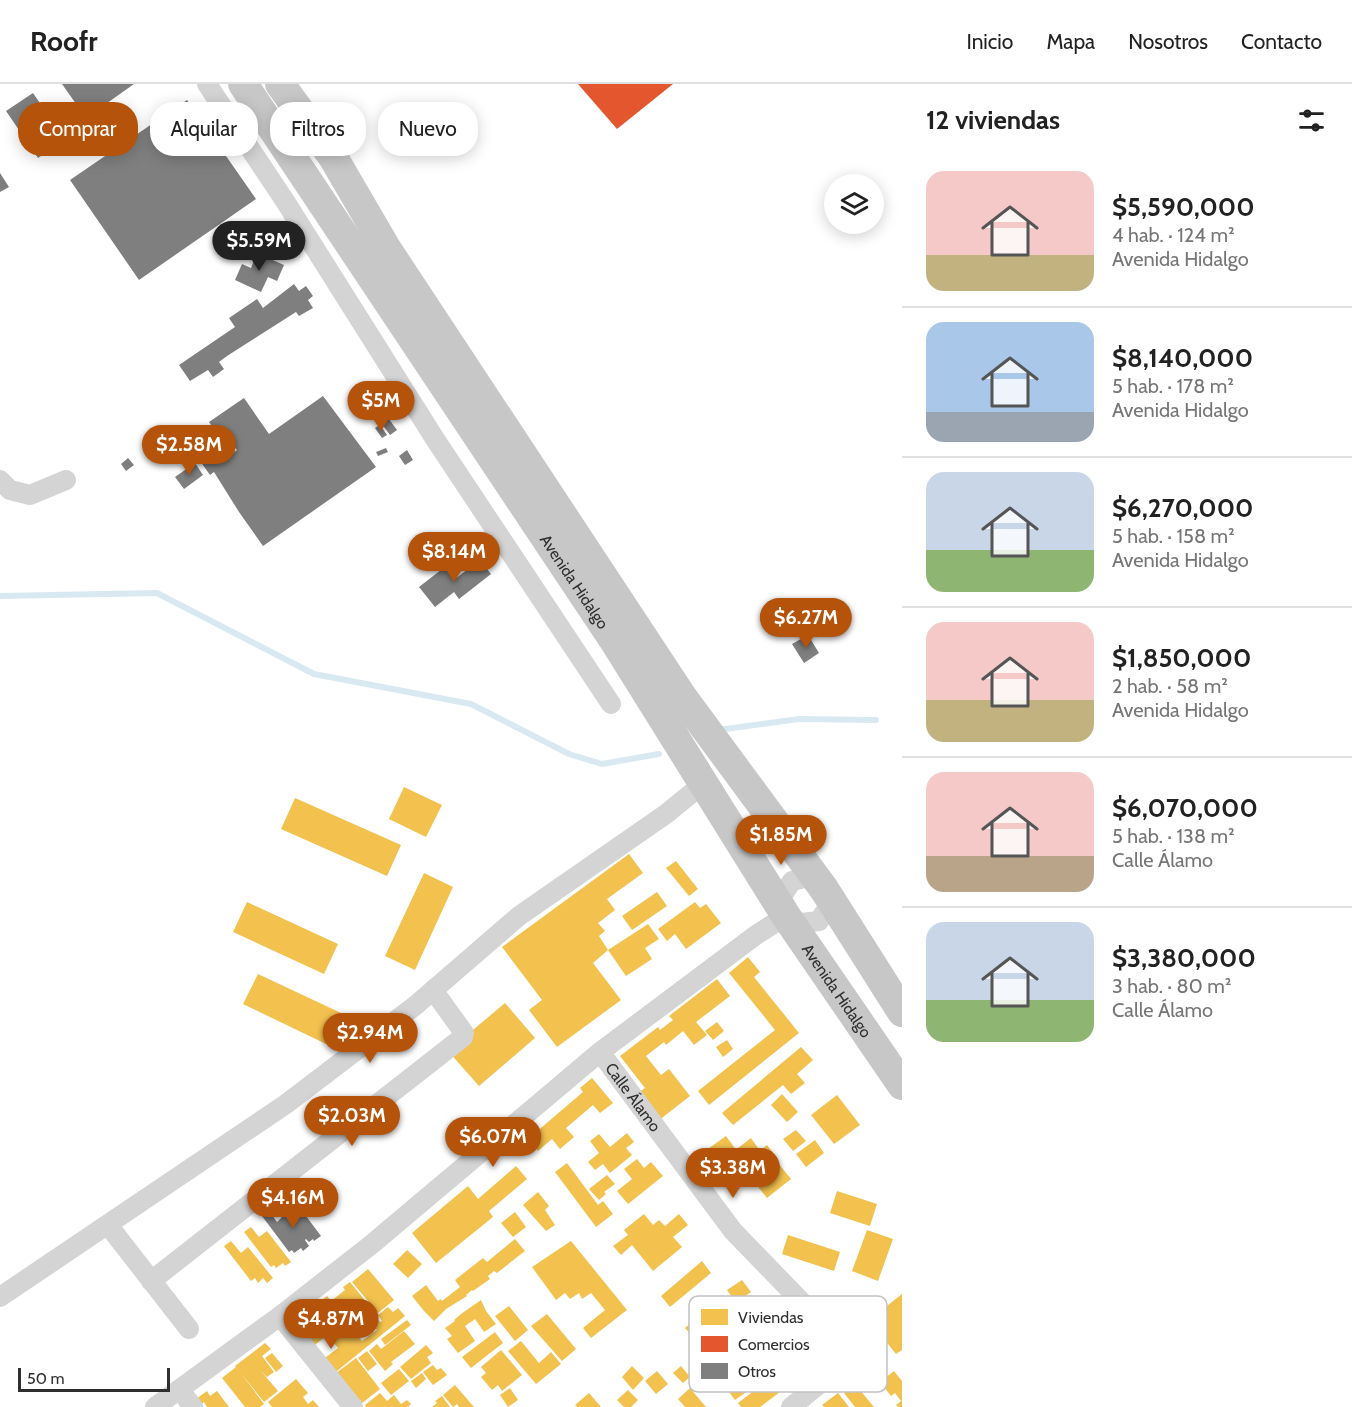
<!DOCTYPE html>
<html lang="es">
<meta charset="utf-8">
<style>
:root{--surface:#fff;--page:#f2f2f2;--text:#222;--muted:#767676;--line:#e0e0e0;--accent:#b45309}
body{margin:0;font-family:Cabin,sans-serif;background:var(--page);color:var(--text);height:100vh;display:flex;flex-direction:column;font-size:22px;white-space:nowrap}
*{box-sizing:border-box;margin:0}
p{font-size:20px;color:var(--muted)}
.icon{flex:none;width:33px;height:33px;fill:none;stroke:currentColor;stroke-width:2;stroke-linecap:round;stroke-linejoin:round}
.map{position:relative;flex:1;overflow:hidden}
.drawer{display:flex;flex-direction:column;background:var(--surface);width:450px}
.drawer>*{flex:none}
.banner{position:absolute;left:18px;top:18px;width:570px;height:54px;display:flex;gap:12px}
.tools{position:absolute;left:824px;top:90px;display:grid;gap:12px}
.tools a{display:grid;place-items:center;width:60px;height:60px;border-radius:50%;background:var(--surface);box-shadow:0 3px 15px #0003;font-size:30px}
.scale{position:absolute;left:18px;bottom:15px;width:152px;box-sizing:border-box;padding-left:6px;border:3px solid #2f2f2f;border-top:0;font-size:16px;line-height:21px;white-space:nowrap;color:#2f2f2f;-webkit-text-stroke:4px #fff;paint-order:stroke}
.price{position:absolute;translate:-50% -51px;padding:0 14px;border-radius:21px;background:var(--accent);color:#fff;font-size:20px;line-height:39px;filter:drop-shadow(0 2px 3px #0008)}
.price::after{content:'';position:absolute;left:50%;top:36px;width:18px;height:14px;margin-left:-9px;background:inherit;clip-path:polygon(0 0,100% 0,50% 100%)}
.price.current{background:#222;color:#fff}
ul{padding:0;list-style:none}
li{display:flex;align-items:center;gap:18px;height:150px;padding:0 24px}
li+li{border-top:2px solid var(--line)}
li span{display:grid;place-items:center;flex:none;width:168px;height:120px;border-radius:18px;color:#555}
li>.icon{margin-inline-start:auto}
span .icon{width:72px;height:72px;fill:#fffc;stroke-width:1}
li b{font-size:26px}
h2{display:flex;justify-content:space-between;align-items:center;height:72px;padding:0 24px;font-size:26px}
.tag{padding:0 21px;border-radius:24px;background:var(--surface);box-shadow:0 3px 15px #0003;font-size:21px;line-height:54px}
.tag.current{background:var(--accent);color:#fff}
header{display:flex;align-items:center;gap:36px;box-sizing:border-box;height:84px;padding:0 30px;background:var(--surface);border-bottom:2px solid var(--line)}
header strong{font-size:28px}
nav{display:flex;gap:33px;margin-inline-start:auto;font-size:21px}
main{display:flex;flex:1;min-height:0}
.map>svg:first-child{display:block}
.homes{fill:#f2c14e}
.shops{fill:#e4572e}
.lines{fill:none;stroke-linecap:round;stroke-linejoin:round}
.stream{stroke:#d9e9f1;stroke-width:6}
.building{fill:#7f7f7f}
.minor{stroke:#d4d4d4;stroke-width:20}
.primary{stroke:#c7c7c7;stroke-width:30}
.labels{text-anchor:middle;stroke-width:6;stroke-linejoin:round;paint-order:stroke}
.street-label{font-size:16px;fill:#2f2f2f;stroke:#fff}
.key{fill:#fff;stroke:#c1c1c1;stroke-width:1.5}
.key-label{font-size:16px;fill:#2f2f2f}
</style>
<header>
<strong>Roofr</strong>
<nav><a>Inicio</a><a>Mapa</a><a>Nosotros</a><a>Contacto</a></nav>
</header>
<main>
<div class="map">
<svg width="902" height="1323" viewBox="0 0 902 1323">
<rect width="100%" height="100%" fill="#fff"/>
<!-- homes -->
<path class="homes" d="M404 703 442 721 426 753 389 735Z
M295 714 401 761 387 792 281 745Z
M629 770 643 789 607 815 615 826 598 839 605 847 599 852 608 866 593 879 621 916 557 963 529 926 542 916 502 863Z
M676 777 698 805 689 812 666 784Z
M424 789 453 803 415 886 385 872Z
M657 808 667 822 632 846 622 832Z
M247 818 338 860 324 890 233 848Z
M695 818 700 824 706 820 721 839 686 865 675 850 667 857 658 845Z
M648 840 659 855 645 864 652 875 626 892 608 866Z
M748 873 760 888 754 893 799 949 709 1021 698 1007 775 946 729 889Z
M258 890 341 929 326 960 243 920Z
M717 895 730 912 696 938 707 951 694 961 683 947 666 961 664 958 646 972 661 991 669 985 690 1012 658 1037 636 1010 645 1004 620 972 658 943 660 946 673 936 669 932Z
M505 919 535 954 479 1002 448 967Z
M717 938 724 947 713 956 705 947Z
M727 956 733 965 723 973 716 963Z
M801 963 813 976 797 990 805 999 791 1010 783 1001 733 1041 722 1029Z
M592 994 613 1019 600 1029 593 1021 566 1044 574 1053 560 1065 552 1055 538 1067 528 1055 583 1008 580 1004Z
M782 1010 798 1028 787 1038 771 1021Z
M837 1011 860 1041 834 1060 811 1031Z
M796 1046 806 1057 793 1067 783 1055Z
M627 1049 634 1058 626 1064 632 1071 610 1089 603 1080 595 1086 588 1078 599 1069 590 1057 599 1050 610 1063Z
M726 1052 750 1085 732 1099 727 1091 712 1102 700 1086 712 1077 705 1067Z
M751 1054 758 1064 745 1073 738 1064Z
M815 1056 824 1069 806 1083 796 1070Z
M767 1061 777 1074 758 1089 748 1076Z
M637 1075 644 1084 651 1078 663 1092 628 1120 617 1107 632 1095 624 1085Z
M567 1079 598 1121 603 1117 613 1130 596 1143 555 1088Z
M778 1079 791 1095 767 1114 754 1098Z
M516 1082 527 1095 489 1127 493 1133 436 1179 412 1149 468 1102 478 1115Z
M607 1091 615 1100 604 1108 606 1110 599 1116 589 1105Z
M837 1107 877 1120 870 1142 830 1129Z
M538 1108 549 1122 545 1126 555 1141 546 1147 523 1121Z
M515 1128 526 1143 513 1153 501 1139Z
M644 1130 653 1141 659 1136 665 1142 679 1130 688 1141 673 1153 682 1163 653 1187 632 1161 621 1171 613 1162 628 1151 624 1146Z
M251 1143 259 1153 267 1147 291 1178 285 1182 283 1179 276 1184 274 1181 271 1183 244 1148Z
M867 1146 893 1155 878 1197 852 1187Z
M788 1151 840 1168 834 1187 782 1170Z
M515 1155 525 1167 497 1189 494 1187 488 1192 490 1195 473 1207 472 1206 466 1211 467 1212 446 1225 434 1237 424 1227 412 1212 426 1201 438 1217 441 1215 442 1217 460 1203 455 1196 483 1174 487 1178Z
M231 1157 241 1169 248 1163 273 1194 267 1199 263 1194 258 1199 255 1194 251 1197 224 1162Z
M571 1157 627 1226 591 1254 583 1244 605 1226 591 1209 582 1215 579 1209 570 1215 565 1209 556 1216 532 1183Z
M407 1166 422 1180 408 1194 393 1180Z
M702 1177 711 1189 670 1223 661 1212Z
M368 1185 394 1216 378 1229 352 1198Z
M742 1196 751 1208 736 1219 727 1206Z
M350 1198 367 1219 356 1227 360 1231 349 1239 346 1235 330 1248 312 1224 327 1212 331 1217 345 1206 343 1203Z
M902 1210V1266L896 1270 869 1236Z
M481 1216 486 1227 496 1240 484 1248 475 1235 465 1242 475 1257 458 1269 447 1255 452 1252 445 1244 455 1237 454 1236 461 1230Z
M369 1222 376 1231 367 1238 360 1228Z
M509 1222 528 1246 515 1257 495 1232Z
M388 1223 393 1228 398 1224 405 1232 332 1291 321 1277 338 1264 330 1254 351 1240 358 1248 356 1249 362 1257 377 1246 376 1245 371 1248 365 1241 376 1233 380 1238 382 1237 378 1231Z
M709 1223 720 1235 696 1256 685 1244Z
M309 1224 315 1231 303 1239 298 1233Z
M547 1230 576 1265 562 1277 531 1242Z
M361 1233 366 1239 357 1246 353 1240Z
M407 1236 411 1241 385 1261 381 1255Z
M311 1237 324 1254 309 1265 296 1248Z
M404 1247 415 1260 391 1278 393 1280 385 1287 369 1267 377 1260 381 1265Z
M495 1248 503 1259 471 1284 462 1273Z
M521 1257 539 1279 551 1268 561 1280 536 1300 508 1267Z
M265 1259 271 1265 262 1272 274 1288 267 1293 261 1287 278 1307 264 1318 240 1288 264 1320 260 1323H245L222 1294 236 1283 235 1282Z
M426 1261 433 1269 427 1273 431 1279 411 1295 400 1283Z
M501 1266 522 1291 502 1307 498 1301 492 1306 481 1293 486 1289 481 1283Z
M367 1267 377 1280 368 1287 358 1274Z
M272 1269 283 1282 276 1288 265 1274Z
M356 1274 380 1305 357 1323 336 1289Z
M734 1277 753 1303 735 1316 716 1290Z
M433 1281 437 1286 441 1284 447 1291 433 1301 423 1288Z
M632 1282 644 1294 633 1306 622 1293Z
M681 1282 690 1293 683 1299 673 1289Z
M399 1285 409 1297 391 1311 381 1299Z
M657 1287 668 1300 656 1310 645 1297Z
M894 1287 902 1297V1323H898L896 1321 901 1317 895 1309 891 1312 880 1298Z
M422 1289 426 1295 416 1304 411 1297Z
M771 1294 780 1308 760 1323H741L738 1319Z
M296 1295 308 1309 303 1313 308 1320 313 1316 319 1323H272L268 1318Z
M855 1300 874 1323H855L844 1309Z
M455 1301 474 1323H459L457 1320 453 1323 443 1311Z
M510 1304 518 1316 508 1323 500 1311Z
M690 1304 706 1323H685L678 1315Z
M628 1306 638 1316 631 1323H624L617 1316Z
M207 1307 210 1312 217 1307 229 1323H207L204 1318 198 1323 192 1318Z
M380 1309 387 1317 394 1311 401 1320 407 1316 411 1320 408 1323H366L365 1321Z
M589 1309 601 1323H577L575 1321Z
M838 1309 849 1323H824L822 1321Z
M442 1312 450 1323H432L437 1319 435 1317Z"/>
<!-- shops -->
<path class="shops" d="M578 0H673L617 45Z"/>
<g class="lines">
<!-- stream -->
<path class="stream" d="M0 512 157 509 314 590 471 620 569 670 602 680 659 670
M718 646 799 635 876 636"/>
</g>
<!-- building -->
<path class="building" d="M62 0H134L86 34Z
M33 9 65 56 38 74 6 27Z
M187 16 256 115 139 196 70 96Z
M0 89 9 103 0 108Z
M260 143 266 150 260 155 254 147Z
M257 169 284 181 277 197 268 193 261 208 235 196 242 180 251 184Z
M294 200 299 207 306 202 313 212 308 216 313 224 299 232 296 228 227 272 219 278 224 285 213 293 208 286 190 297 179 281 235 243 229 234 257 215 263 224Z
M323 312 376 383 263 462 239 428 214 388 210 391 198 374 218 360 227 374 237 366 221 344 216 348 209 338 244 314 269 350Z
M386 331 397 346 390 351 379 336Z
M380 341 387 351 382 354 375 344Z
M386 364 388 368 378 372 376 368Z
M407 366 413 376 405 381 399 372Z
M128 374 134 381 126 387 121 380Z
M195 379 203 391 184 405 175 393Z
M480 476 491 490 459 515 454 508 435 523 419 503 446 482 455 495Z
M808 551 819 569 804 579 792 560Z
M280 1120 289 1132 300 1124 321 1152 314 1157 313 1155 309 1158 306 1155 305 1156 309 1162 303 1167 301 1164 294 1169 292 1166 289 1168 262 1132 269 1127 277 1138 282 1133 275 1124Z"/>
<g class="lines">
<!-- minor -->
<g class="minor">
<path d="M207 0 285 117 435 355 611 620"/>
<path d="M0 396 10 406 30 411 66 396"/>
<path d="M808 793 824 805 828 823 819 837 801 839 786 832 782 812 792 797Z"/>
<path id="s1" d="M600 968 733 1147 854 1272 873 1295"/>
<path d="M108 1141 189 1245"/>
<path d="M151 1197 463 953 464 949 433 906"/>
<path d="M0 1213 286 1020 416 921 519 832 666 730 704 699"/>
<path d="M280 1232 353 1323"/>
<path d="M180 1306 193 1323"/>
<path d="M155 1323 280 1232 372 1160 600 968 756 851 786 832"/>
<path d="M791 1323 854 1272"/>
</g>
<!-- primary -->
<g class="primary">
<path id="s2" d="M243 0 617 561 786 832 902 1001"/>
<path d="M280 0 333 73 386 164 683 614 824 805 902 928"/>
</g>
</g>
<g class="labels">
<!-- street labels -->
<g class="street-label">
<text dy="6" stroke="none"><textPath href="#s2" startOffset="598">Avenida Hidalgo</textPath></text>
<text dy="6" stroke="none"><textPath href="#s2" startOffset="1084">Avenida Hidalgo</textPath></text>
<text dy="6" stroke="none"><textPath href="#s1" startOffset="56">Calle Álamo</textPath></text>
</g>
</g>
<!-- legend -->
<rect x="689" y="1212" width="198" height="96" rx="9" class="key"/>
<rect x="701" y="1225" width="27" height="16" fill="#f2c14e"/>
<rect x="701" y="1252" width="27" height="16" fill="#e4572e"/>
<rect x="701" y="1279" width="27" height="16" fill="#7f7f7f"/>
<g class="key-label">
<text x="738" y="1239">Viviendas</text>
<text x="738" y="1266">Comercios</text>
<text x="738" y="1293">Otros</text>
</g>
</svg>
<div class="tools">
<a><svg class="icon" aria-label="layers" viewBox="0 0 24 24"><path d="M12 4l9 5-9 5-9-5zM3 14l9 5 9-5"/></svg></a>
</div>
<div class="scale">50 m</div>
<b class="price current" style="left:259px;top:188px">$5.59M</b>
<b class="price" style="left:381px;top:348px">$5M</b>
<b class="price" style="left:189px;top:392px">$2.58M</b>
<b class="price" style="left:454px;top:499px">$8.14M</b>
<b class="price" style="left:806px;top:565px">$6.27M</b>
<b class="price" style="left:781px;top:782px">$1.85M</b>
<b class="price" style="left:370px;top:980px">$2.94M</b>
<b class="price" style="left:352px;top:1063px">$2.03M</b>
<b class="price" style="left:493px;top:1084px">$6.07M</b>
<b class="price" style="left:733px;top:1115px">$3.38M</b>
<b class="price" style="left:293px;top:1145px">$4.16M</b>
<b class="price" style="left:331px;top:1266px">$4.87M</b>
<div class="banner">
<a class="tag current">Comprar</a>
<a class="tag">Alquilar</a>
<a class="tag">Filtros</a>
<a class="tag">Nuevo</a>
</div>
</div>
<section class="drawer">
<h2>12 viviendas<svg class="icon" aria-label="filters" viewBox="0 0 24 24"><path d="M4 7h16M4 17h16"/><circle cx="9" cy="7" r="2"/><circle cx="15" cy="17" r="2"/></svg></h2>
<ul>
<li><span style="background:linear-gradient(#f6c9c9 70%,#c2b280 0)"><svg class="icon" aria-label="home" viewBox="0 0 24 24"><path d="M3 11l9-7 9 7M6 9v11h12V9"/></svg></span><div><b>$5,590,000</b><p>4 hab. · 124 m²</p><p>Avenida Hidalgo</p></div></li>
<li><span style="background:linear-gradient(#a9c7e8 75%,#9aa5b1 0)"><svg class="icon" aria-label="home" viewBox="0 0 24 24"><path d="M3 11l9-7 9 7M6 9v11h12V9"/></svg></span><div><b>$8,140,000</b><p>5 hab. · 178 m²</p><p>Avenida Hidalgo</p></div></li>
<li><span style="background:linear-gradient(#c9d6e8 65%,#8fb573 0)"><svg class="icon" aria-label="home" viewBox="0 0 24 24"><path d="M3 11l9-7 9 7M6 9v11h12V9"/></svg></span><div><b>$6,270,000</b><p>5 hab. · 158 m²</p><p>Avenida Hidalgo</p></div></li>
<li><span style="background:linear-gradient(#f6c9c9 65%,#c2b280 0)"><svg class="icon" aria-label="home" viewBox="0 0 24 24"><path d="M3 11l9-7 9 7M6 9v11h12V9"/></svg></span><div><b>$1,850,000</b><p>2 hab. · 58 m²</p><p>Avenida Hidalgo</p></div></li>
<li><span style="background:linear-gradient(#f6c9c9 70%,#b9a48a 0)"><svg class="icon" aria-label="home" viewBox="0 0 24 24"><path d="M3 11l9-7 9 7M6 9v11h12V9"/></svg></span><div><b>$6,070,000</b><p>5 hab. · 138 m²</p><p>Calle Álamo</p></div></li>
<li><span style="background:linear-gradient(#c9d6e8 65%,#8fb573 0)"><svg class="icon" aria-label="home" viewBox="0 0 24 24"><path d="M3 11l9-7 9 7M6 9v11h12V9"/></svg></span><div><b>$3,380,000</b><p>3 hab. · 80 m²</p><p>Calle Álamo</p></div></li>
</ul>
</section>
</main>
